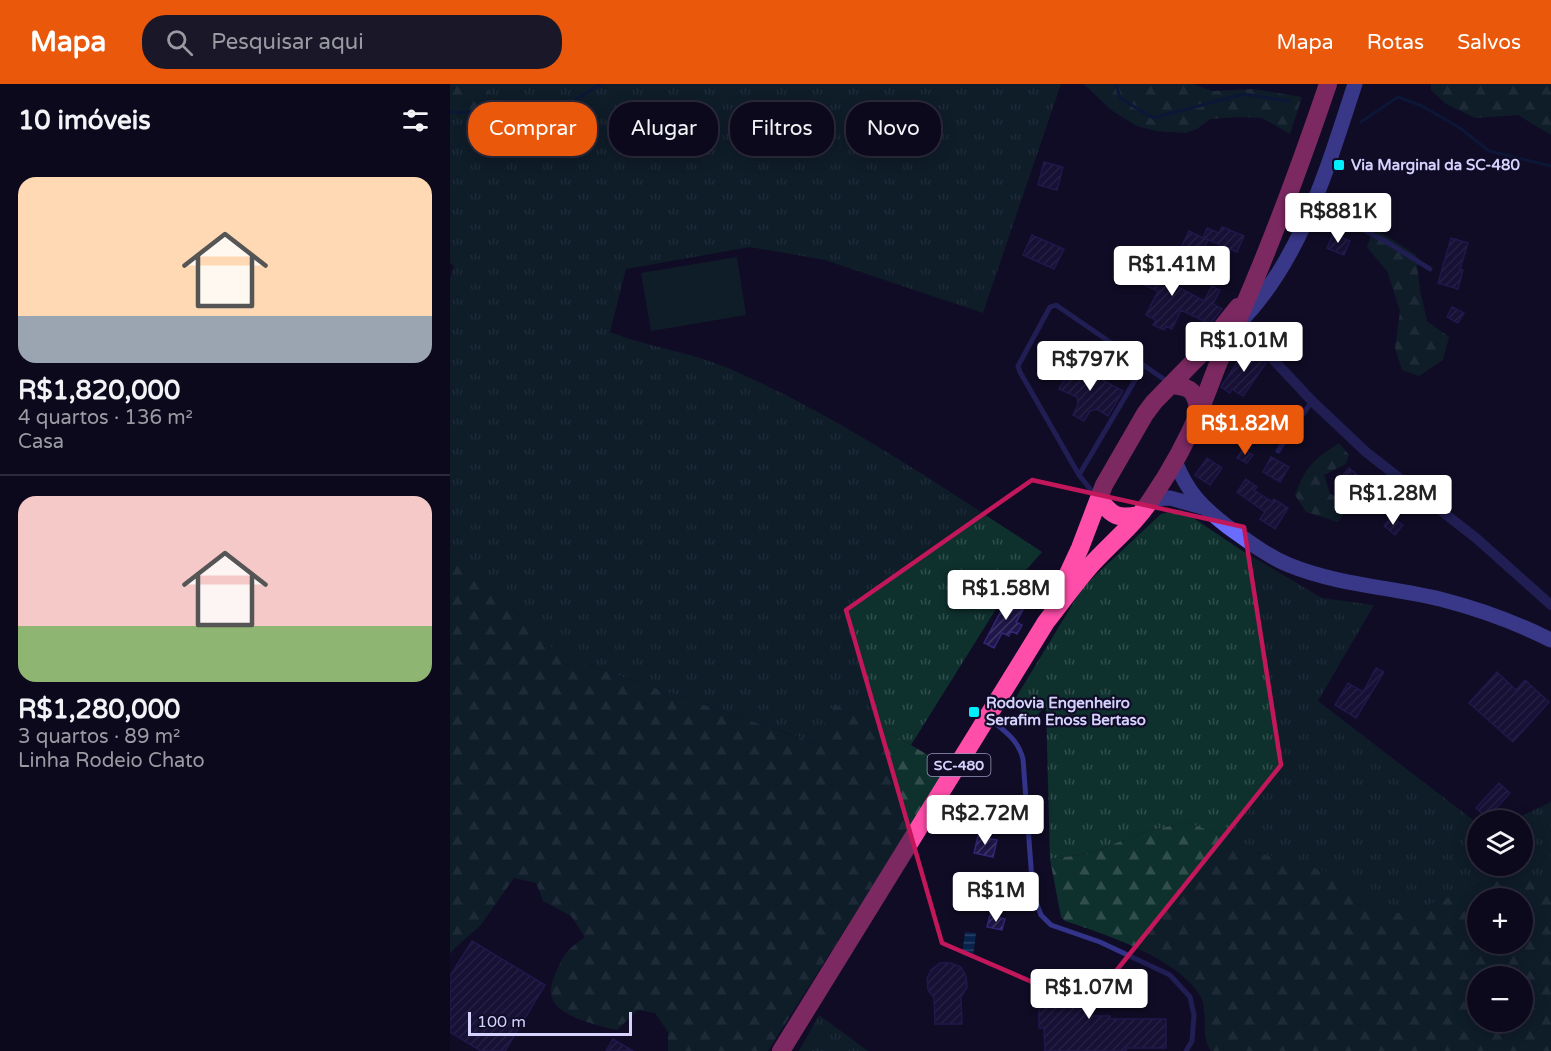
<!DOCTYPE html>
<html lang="pt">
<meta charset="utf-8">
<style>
:root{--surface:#0c091c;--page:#1a1729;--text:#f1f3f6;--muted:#9a9aa3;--line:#2c2a3b;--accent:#ea580c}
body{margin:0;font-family:"Varela Round",sans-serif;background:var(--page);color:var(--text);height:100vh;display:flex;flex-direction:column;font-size:22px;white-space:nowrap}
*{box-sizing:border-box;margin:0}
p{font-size:20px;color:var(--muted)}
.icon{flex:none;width:33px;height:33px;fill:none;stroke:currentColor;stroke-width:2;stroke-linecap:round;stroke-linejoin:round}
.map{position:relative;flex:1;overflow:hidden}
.panel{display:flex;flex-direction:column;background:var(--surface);width:450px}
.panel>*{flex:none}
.guide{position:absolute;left:18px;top:18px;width:570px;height:54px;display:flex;gap:12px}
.tools{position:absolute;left:1017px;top:726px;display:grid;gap:12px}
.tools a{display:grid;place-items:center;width:66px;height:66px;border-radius:50%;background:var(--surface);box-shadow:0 3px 15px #0003,0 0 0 2px var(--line);font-size:30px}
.scale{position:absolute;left:18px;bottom:15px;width:164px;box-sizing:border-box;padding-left:6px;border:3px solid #d5d2ff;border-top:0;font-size:16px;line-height:21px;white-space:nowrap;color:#d5d2ff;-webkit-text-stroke:4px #100c26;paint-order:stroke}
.price{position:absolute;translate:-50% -51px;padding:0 14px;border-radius:6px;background:#fff;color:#222;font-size:20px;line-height:39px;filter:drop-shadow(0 2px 3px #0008)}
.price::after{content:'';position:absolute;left:50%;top:36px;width:18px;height:14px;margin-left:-9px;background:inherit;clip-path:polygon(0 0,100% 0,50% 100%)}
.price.active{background:var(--accent);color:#fff}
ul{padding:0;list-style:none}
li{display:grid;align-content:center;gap:12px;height:318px;padding:0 18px}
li+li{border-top:2px solid var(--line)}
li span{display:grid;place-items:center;height:186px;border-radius:18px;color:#555}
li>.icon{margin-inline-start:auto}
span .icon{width:108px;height:108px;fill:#fffc;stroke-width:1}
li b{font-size:26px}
h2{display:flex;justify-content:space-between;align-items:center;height:72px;padding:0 18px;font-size:26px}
.pill{padding:0 21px;border-radius:24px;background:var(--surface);box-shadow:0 3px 15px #0003,0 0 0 2px var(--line);font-size:21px;line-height:54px}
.pill.active{background:var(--accent);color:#fff}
header{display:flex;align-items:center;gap:36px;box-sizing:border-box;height:84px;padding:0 30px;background:var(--accent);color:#fff}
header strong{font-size:28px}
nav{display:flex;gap:33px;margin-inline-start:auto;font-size:21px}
.search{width:420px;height:54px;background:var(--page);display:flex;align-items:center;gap:15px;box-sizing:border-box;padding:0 21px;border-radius:24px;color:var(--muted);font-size:22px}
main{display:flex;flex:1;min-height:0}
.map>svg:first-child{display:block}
.grass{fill:url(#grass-tufts)}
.forest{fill:url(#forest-firs);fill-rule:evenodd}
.pitch{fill:#0f312e}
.water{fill:url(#water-rules)}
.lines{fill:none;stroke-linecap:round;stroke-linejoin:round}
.stream{stroke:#07234b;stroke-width:3}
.building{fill:url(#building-hatch);stroke:#332678;stroke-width:1.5}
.lane{stroke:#33338a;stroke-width:5}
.street{stroke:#33338a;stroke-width:10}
.secondary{stroke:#696cff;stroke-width:15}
.highway{stroke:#ff4daa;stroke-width:18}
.marked{fill:none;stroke:#c2185b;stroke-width:4.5;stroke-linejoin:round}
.poi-dot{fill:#00effd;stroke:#100c26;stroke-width:2}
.labels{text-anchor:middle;stroke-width:4.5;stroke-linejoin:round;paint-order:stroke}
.shield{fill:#100c26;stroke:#9a97be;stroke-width:1.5}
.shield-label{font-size:14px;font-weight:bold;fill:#d5d2ff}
.poi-label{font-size:15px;font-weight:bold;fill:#d5d2ff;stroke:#100c26;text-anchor:start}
</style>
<header>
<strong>Mapa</strong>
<div class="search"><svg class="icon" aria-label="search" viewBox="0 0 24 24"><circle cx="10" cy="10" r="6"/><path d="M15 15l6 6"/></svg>Pesquisar aqui</div>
<nav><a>Mapa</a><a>Rotas</a><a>Salvos</a></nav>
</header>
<main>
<section class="panel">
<h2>10 imóveis<svg class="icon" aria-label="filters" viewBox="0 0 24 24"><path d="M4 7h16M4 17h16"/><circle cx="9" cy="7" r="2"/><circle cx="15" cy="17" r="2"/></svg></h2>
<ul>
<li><span style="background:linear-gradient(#ffd9b3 75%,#9aa5b1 0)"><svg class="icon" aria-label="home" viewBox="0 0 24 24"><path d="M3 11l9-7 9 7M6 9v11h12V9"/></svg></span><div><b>R$1,820,000</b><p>4 quartos · 136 m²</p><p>Casa</p></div></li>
<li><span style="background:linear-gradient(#f6c9c9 70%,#8fb573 0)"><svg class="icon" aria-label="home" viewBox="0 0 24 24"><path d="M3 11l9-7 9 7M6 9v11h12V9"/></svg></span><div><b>R$1,280,000</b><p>3 quartos · 89 m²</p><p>Linha Rodeio Chato</p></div></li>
</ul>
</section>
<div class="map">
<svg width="1101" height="967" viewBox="0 0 1101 967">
<defs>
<pattern id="grass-tufts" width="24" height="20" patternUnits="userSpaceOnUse" patternTransform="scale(1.5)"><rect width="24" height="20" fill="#0f312e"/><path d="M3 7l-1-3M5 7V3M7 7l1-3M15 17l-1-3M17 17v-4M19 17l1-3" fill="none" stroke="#314e4d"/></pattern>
<pattern id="forest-firs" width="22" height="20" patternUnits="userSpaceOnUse" patternTransform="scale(1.5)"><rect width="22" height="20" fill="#0f312e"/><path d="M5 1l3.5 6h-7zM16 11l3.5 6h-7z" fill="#314e4d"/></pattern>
<pattern id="water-rules" width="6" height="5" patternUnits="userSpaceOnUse" patternTransform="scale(1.5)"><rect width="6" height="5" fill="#07234b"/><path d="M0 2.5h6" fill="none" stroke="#2a4266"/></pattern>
<pattern id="building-hatch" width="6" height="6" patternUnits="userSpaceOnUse" patternTransform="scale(1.5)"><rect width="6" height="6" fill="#1f1749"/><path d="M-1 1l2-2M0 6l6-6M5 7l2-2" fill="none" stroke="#3f3864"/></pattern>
</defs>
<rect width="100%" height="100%" fill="#100c26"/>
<!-- grass -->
<path class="grass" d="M39 0H611L533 229 375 176 300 163 176 185 160 248C198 263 240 268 278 284 390 332 491 402 592 468L556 509 461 661 384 620 366 659 109 571 0 461V194L4 182 0 179V28H38Z
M730 425 791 466 872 514 924 521 868 617 1027 739 1028 782H1072V736H1063L1101 718V791H1078L1033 799 958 829H926L879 788 805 768 777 753 736 738 692 749 638 770 600 775 596 622 581 637 562 620 633 503 711 430Z
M369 931 418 967H349Z"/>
<!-- forest -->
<path class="forest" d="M0 0H39L38 29 0 28Z
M634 0H743L763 7 803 5 852 13 840 50 812 34 789 33 760 35 747 45 736 49 706 47 687 42 661 26Z
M981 0H1101V51L1068 31 1025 34 996 20 981 6Z
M924 144 966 171 970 206 977 237 999 253 993 276 969 292 952 286 945 264 950 227 937 187 917 163Z
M889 359 899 371 896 380 874 391 880 410 890 414 898 424 888 438 856 428 845 411C856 382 864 375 889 359Z
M0 461 109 571 365 659 384 620 461 661 498 683 318 967H218V948L205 929 188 926 167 946C149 942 103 932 101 910 100 902 103 895 106 888 115 868 117 866 135 853L121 832 93 817 86 799 64 794 30 842 6 863 0 870Z
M736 738 777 753 805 768 879 788 926 829H958L1033 799 1078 791H1101V967H761C749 950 759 929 751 913 730 875 655 850 615 837L611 833 600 775 638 770 692 749ZM1028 814H1072V860H1028ZM1028 892H1072V938H1028Z"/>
<!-- pitch -->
<path class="pitch" d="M287 173 296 231 201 247 191 189Z"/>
<!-- water -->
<path class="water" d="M515 848 526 849 523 873 512 872Z"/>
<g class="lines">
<!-- stream -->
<path class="stream" d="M666 0 670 14 703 34 794 10 839 17
M0 28 38 29 76 19 115 22 151 0
M911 38 948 13 972 22 1010 44 1039 67 1101 82"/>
</g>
<!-- building -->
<path class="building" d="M594 78 613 83 607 106 588 101Z
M772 143 794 152 787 168 754 154 758 156 745 183 726 174 739 147 753 154 757 144 769 149Z
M883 150 900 157 894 171 877 164Z
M582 151 614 165 604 185 573 171Z
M1001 154 1018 159 1010 185 1013 186 1008 205 988 199Z
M687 172 715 184 711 194 754 217 762 202 770 206 763 220 772 225 760 240 731 226 722 245 716 242 714 246 703 241 706 236 696 231 708 207 678 194Z
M1002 223 1014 229 1008 239 997 233Z
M796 264 816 279 793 312 782 305 780 309 771 303Z
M623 280 673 307 658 332 647 325 640 327 634 337 623 331 628 321 627 313 609 305Z
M793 365 803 371 797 379 787 374Z
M821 373 839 383 830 398 813 388Z
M757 374 772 384 760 401 745 391Z
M899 384 915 397 903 410 888 397Z
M796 395 807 403 804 406 822 418 824 415 838 424 825 445 810 435 815 428 787 408Z
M941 433 953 441 945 451 934 442Z
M559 512 576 521 566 538 572 541 567 550 561 547 559 552 552 549 544 564 534 559Z
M926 584 934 588 906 634 885 621 898 599 913 608Z
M1047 588 1066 606 1075 596 1099 618 1063 658 1019 619Z
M1049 699 1060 709 1037 734 1026 724Z
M528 752 547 756 543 773 524 769Z
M540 831 555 835 552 846 537 843Z
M22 857 95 901 55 967H31L0 948V892Z
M490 879H501L511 883 516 892 517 903 511 913 512 940H485L484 914 478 906 477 895 481 886Z
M596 886H629V896H636L637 932H660V935H716V964H676V967H595L594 944H589V896H596Z
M163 955 183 967H156Z"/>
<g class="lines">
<!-- lane -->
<path class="lane" d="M864 119 940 160 980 185
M828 367 862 317
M629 391 694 281
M645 411 629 391 570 288 568 282 600 223 606 221 718 298
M539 634C554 647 568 655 573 675L583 810 591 831 601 841 650 858 720 891 740 913 744 931 742 957 736 967"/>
<!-- street -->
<path class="street" d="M787 241 805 256 862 317 916 368 1026 454 1101 521"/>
<!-- secondary -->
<path class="secondary" d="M788 240C852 176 877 84 905 0
M725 377C738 409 751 422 778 443 798 457 817 472 839 481 888 501 940 503 990 515 1029 525 1065 538 1101 556
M701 415 720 414 752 423"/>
<!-- highway -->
<path class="highway" d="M722 301C743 303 745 308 749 328
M649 415C662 432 667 435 689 431
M609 509 630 464 654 401 695 330 704 318 749 272 788 223
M331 967 596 538C611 519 625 499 641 481 661 459 686 439 702 414 721 386 737 357 750 326 757 309 763 292 770 275 812 186 846 94 878 0"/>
</g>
<!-- marked area -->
<path d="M0 0H1101V967H0ZM582 396 794 443 831 681 638 922 492 859 396 526Z" fill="#100c26" fill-opacity=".55" fill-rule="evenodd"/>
<path class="marked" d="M582 396 794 443 831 681 638 922 492 859 396 526Z"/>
<!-- markers -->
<g class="poi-dot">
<rect x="883" y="75" width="12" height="12" rx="3"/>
<rect x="518" y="622" width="12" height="12" rx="3"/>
</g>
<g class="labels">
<!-- shield labels -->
<rect class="shield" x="477.5" y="670" width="63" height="22" rx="4.5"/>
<g class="shield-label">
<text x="509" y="686">SC-480</text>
</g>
<!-- poi labels -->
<g class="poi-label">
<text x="901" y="86">Via Marginal da SC-480</text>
<text x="536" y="624">Rodovia Engenheiro<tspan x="536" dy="17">Serafim Enoss Bertaso</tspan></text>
</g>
</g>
</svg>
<div class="tools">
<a><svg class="icon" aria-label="layers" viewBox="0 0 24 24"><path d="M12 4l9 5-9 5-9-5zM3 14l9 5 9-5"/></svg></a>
<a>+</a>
<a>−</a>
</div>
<div class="scale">100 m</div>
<b class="price" style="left:888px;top:160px">R$881K</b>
<b class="price" style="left:722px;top:213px">R$1.41M</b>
<b class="price" style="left:794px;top:289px">R$1.01M</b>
<b class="price" style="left:640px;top:308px">R$797K</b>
<b class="price active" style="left:795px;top:372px">R$1.82M</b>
<b class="price" style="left:943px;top:442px">R$1.28M</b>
<b class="price" style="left:556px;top:537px">R$1.58M</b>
<b class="price" style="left:535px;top:762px">R$2.72M</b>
<b class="price" style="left:546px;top:839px">R$1M</b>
<b class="price" style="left:639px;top:936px">R$1.07M</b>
<div class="guide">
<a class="pill active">Comprar</a>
<a class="pill">Alugar</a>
<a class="pill">Filtros</a>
<a class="pill">Novo</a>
</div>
</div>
</main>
